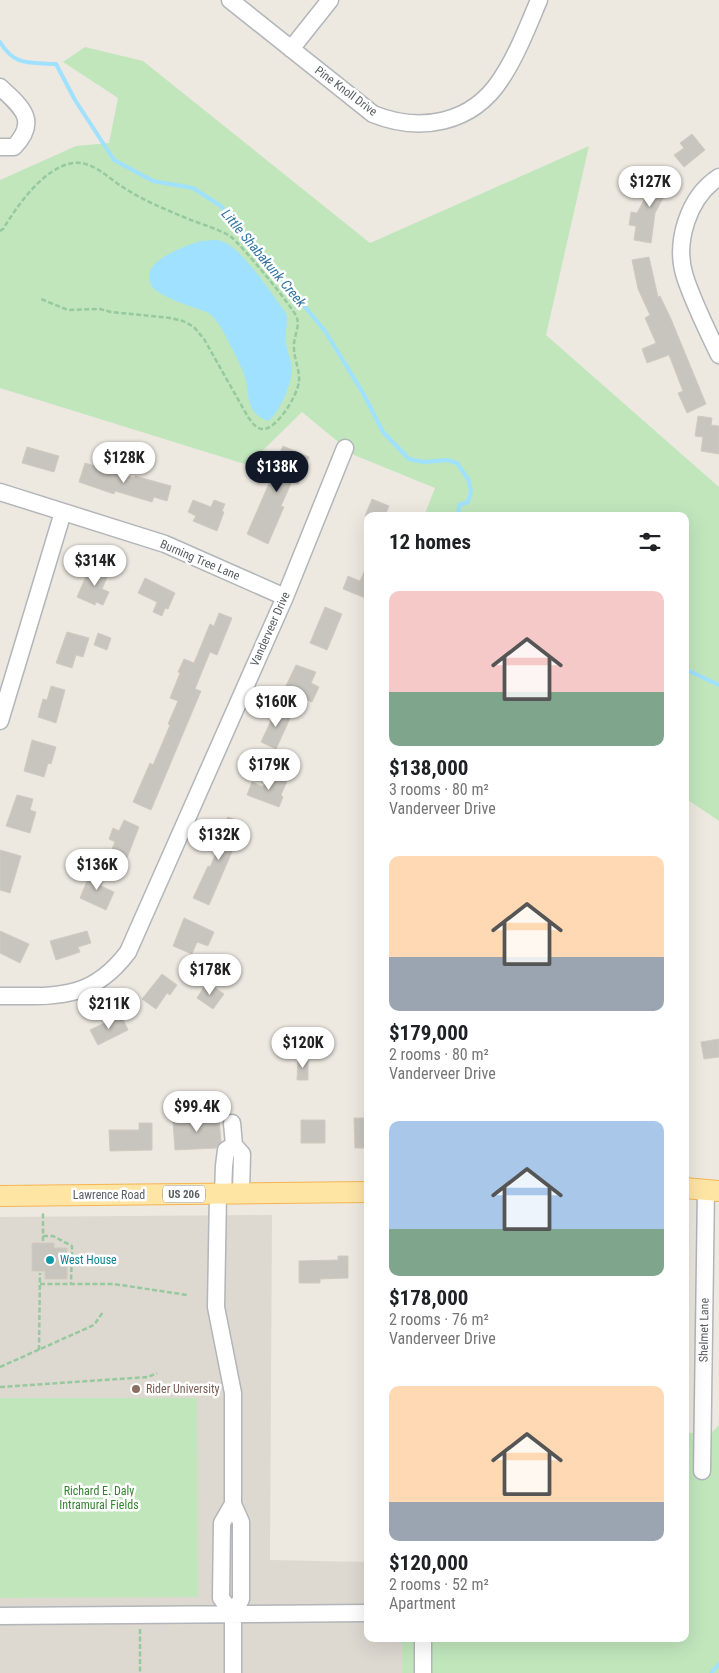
<!DOCTYPE html>
<meta charset="utf-8">
<style>
:root{--surface:#fff;--page:#f2f2f2;--text:#202124;--muted:#757577;--accent:#111827}
body{margin:0;font-family:"Roboto Condensed",sans-serif;background:var(--page);color:var(--text);height:100vh;display:flex;flex-direction:column;font-size:19px;white-space:nowrap}
*{box-sizing:border-box;margin:0}
p{font-size:16px;color:var(--muted)}
.icon{flex:none;width:28px;height:28px;fill:none;stroke:currentColor;stroke-width:2;stroke-linecap:round;stroke-linejoin:round}
.map{position:relative;flex:1;overflow:hidden}
.side{position:absolute;left:364px;top:512px;width:325px;height:1130px;display:flex;flex-direction:column;background:var(--surface);border-radius:10px;box-shadow:0 5px 20px #0002}
.side>*{flex:none}
.price{position:absolute;translate:-50% -42px;padding:0 11px;border-radius:18px;background:#fff;color:#222;font-size:16px;line-height:32px;filter:drop-shadow(0 1px 2px #0008)}
.price::after{content:'';position:absolute;left:50%;top:30px;width:15px;height:11px;margin-left:-8px;background:inherit;clip-path:polygon(0 0,100% 0,50% 100%)}
.price.selected{background:var(--accent);color:#fff}
ul{padding:0;list-style:none}
li{display:grid;align-content:center;gap:10px;height:265px;padding:0 25px}
li span{display:grid;place-items:center;height:155px;border-radius:10px;color:#555}
li>.icon{margin-inline-start:auto}
span .icon{width:90px;height:90px;fill:#fffc;stroke-width:1}
li b{font-size:21px}
h2{display:flex;justify-content:space-between;align-items:center;height:60px;padding:0 25px;font-size:21px}
.map>svg:first-child{display:block}
.education{fill:#ddd8d0}
.green{fill:#c1e6bc}
.water{fill:#9fe1ff}
.lines{fill:none;stroke-linecap:round;stroke-linejoin:round}
.stream{stroke:#9fe1ff;stroke-width:4}
.building{fill:#c8c4be;stroke:#d2cabf}
.minor-casing{stroke:#b2b5b9;stroke-width:19}
.major-casing{stroke:#f6b452;stroke-width:22}
.path{stroke:#97c99f;stroke-width:2.5;stroke-dasharray:5 2.5;stroke-linecap:butt}
.minor{stroke:#fff;stroke-width:16}
.major{stroke:#ffe5a4;stroke-width:20}
.culture-dot{fill:#0f9aa8;stroke:#fff;stroke-width:2}
.education-dot{fill:#8d6e63;stroke:#fff;stroke-width:2}
.labels{text-anchor:middle;stroke-width:5;stroke-linejoin:round;paint-order:stroke}
.shield{fill:#fff;stroke:#8c8f92;stroke-width:1}
.shield-label{font-size:11px;font-weight:bold;fill:#5a5f63}
.street-label{font-size:12px;fill:#5a5f63;stroke:#fff}
.culture-label{font-size:12px;fill:#0d838f;stroke:#fff;text-anchor:start}
.education-label{font-size:12px;fill:#785e54;stroke:#fff;text-anchor:start}
.park-label{font-size:12px;fill:#378331;stroke:#fff}
.water-label{font-size:14px;font-style:italic;fill:#3577a2;stroke:#fff}
</style>
<div class="map">
<svg width="719" height="1673" viewBox="0 0 719 1673">
<rect width="100%" height="100%" fill="#ede9e1"/>
<!-- education -->
<path class="education" d="M272 1215 270 1560 367 1562 368 1639H402V1673H0V1217Z"/>
<!-- green -->
<path class="green" d="M85 47 143 61 370 243 589 146 546 335 719 487V821L685 798V516H424L435 488 354 455 302 412 248 465 0 388V180L76 146 109 143 118 98 63 62Z
M0 1398H197L198 1597 0 1598Z
M719 1425V1673H402V1639H685V1433L712 1432Z"/>
<!-- water -->
<path class="water" d="M201 241C207 241 215 239 221 241 241 246 273 296 286 313 289 323 284 333 286 343 287 352 292 361 292 370 292 383 279 414 268 421 245 413 250 395 245 377 240 364 234 351 227 339 223 330 217 320 210 314 206 311 200 310 195 308 184 304 171 300 160 293 154 290 150 285 149 279 145 260 187 245 201 241Z"/>
<g class="lines">
<!-- stream -->
<path class="stream" d="M0 42C15 67 30 62 56 64L75 100 114 160 153 181 193 188 221 206 325 331 363 393 383 432 409 459 424 462 447 460 457 463 468 479 471 491 468 502 459 505 458 516
M685 669 719 685
M711 1673 719 1664"/>
</g>
<!-- building -->
<path class="building" d="M692 134 705 150 684 167 674 155 684 148 680 143Z
M660 170 674 178 655 213 651 243 634 240 636 226 629 225 631 212 637 213Z
M649 257 658 297 660 296 671 319 706 404 687 413 678 393 683 391 669 355 647 363 642 349 656 343 645 318 650 315 638 289 632 260Z
M698 416 712 418 711 425 719 426V454L701 451 703 437 695 436Z
M283 446 309 457 298 484 292 481 281 506 284 507 268 544 247 534 274 472 271 471Z
M27 447 59 456 54 472 22 463Z
M85 463 134 478 135 476 171 486 167 501 154 497 152 502 115 491 114 494 79 482Z
M372 499 389 506 385 516H365Z
M193 500 211 507 214 500 225 504 222 511 224 512 217 531 193 521 196 516 188 512Z
M368 563V599L343 589 348 576 360 581Z
M98 565 110 570 102 589 109 592 103 605 96 602 95 605 77 597 87 574 93 577Z
M145 578 175 593 168 609 165 608 162 616 153 612 157 602 138 593Z
M325 607 342 614 327 650 310 643Z
M219 613 232 618 217 655 210 652 195 689 201 691 151 810 133 802 150 763 153 765 170 725 168 724 178 701 170 698 180 673 178 672 184 659 194 663 210 624 214 626Z
M67 632 89 638 83 657 76 655 72 668 56 663Z
M98 633 111 638 107 650 94 645Z
M296 665 316 672 311 683 319 687 312 702 284 690Z
M51 686 65 690 56 723 38 717 43 699 47 700Z
M277 708 292 714 276 749 261 742Z
M32 740 56 747 51 764 48 763 44 777 24 771Z
M269 774 287 781 281 795 283 797 279 807 247 795 252 782 263 787Z
M17 795 33 799 30 810 36 812 30 833 6 826Z
M228 817 244 824 209 905 193 898 208 866 210 867 218 849 215 848 220 835Z
M124 820 139 827 127 858 111 851 115 842 109 839 113 828 119 831Z
M0 850 21 856 10 893 0 890Z
M92 869 105 875 101 886 114 892 106 910 80 898Z
M184 918 214 932 208 946 197 942 192 954 173 946Z
M0 931 29 944 20 963 0 953Z
M87 931 91 943 78 947 80 952 56 960 50 941Z
M162 974 177 985 170 995 167 993 156 1009 142 999Z
M207 982 224 994 213 1009 197 998Z
M121 1015 128 1030 98 1045 90 1030Z
M719 1039V1057L704 1059 701 1042Z
M298 1058H308V1080H297Z
M203 1111V1120L219 1119 221 1142 216 1148 175 1150 173 1122H187V1112Z
M354 1118H368V1148H355Z
M301 1120H325V1143H301Z
M139 1123H152V1150L110 1151 109 1130H139Z
M32 1243H54V1248H67V1279H45V1271H32Z
M338 1256H348V1278L320 1279V1283H299V1261L338 1260Z"/>
<g class="lines">
<defs>
<path id="minor" d="M230 0 373 114C420 133 472 124 501 79 517 55 528 26 539 0
M291 49 330 0
M0 87C22 107 39 121 14 147H0
M719 177C688 197 674 243 685 277 694 304 707 330 719 355
M0 492 165 544 285 597
M0 721 63 512
M0 996C56 996 91 1001 128 952L285 597 345 448
M232 1123 234 1145
M218 1194 216 1307 233 1393V1504L241 1522V1599L233 1614V1673
M223 1194 224 1166 226 1150 234 1145 242 1154 241 1193
M702 1471 706 1189
M233 1614 221 1598 222 1523 233 1504
M0 1616 368 1613
M423 1673V1639"/>
<path id="major" d="M685 1188 719 1191
M0 1196 368 1192"/>
</defs>
<!-- minor casing -->
<use href="#minor" class="minor-casing"/>
<!-- major casing -->
<use href="#major" class="major-casing"/>
<!-- path -->
<path class="path" d="M0 231 3 229C18 205 43 168 73 163 89 161 102 172 114 181 137 198 164 209 191 220 204 225 218 229 230 236 240 243 294 308 297 318 300 328 293 337 294 348 294 359 300 370 299 381 298 395 276 431 262 429 255 428 252 422 248 417L204 339 194 327 183 321 170 318 111 312 100 309 68 310 41 299
M43 1236H53L72 1246 71 1284
M43 1241V1211
M40 1284H114L187 1295
M39 1350 40 1273
M0 1367 94 1325 103 1312
M0 1387 148 1377 157 1373
M140 1629V1673"/>
<!-- minor -->
<use href="#minor" class="minor"/>
<!-- major -->
<use href="#major" class="major"/>
</g>
<!-- markers -->
<circle class="culture-dot" cx="50" cy="1260" r="5"/>
<circle class="education-dot" cx="136" cy="1389" r="5"/>
<g class="labels">
<!-- shield labels -->
<rect class="shield" x="163" y="1185.5" width="42" height="17" rx="4"/>
<g class="shield-label">
<text x="184" y="1198">US 206</text>
</g>
<!-- street labels -->
<g class="street-label">
<text transform="translate(346 91) rotate(37)" y="4">Pine Knoll Drive</text>
<text transform="translate(200 560) rotate(23)" y="4">Burning Tree Lane</text>
<text transform="translate(270 629) rotate(-66)" y="4">Vanderveer Drive</text>
<text x="109" y="1199">Lawrence Road</text>
<text transform="translate(704 1330) rotate(-89)" y="4">Shelmet Lane</text>
</g>
<!-- culture labels -->
<g class="culture-label">
<text x="60" y="1264">West House</text>
</g>
<!-- education labels -->
<g class="education-label">
<text x="146" y="1393">Rider University</text>
</g>
<!-- park labels -->
<g class="park-label">
<text x="99" y="1495">Richard E. Daly<tspan x="99" dy="14">Intramural Fields</tspan></text>
</g>
<!-- water labels -->
<g class="water-label">
<text transform="translate(264 258) rotate(50)" y="5">Little Shabakunk Creek</text>
</g>
</g>
</svg>
<b class="price" style="left:650px;top:208px">$127K</b>
<b class="price" style="left:124px;top:484px">$128K</b>
<b class="price selected" style="left:277px;top:493px">$138K</b>
<b class="price" style="left:95px;top:587px">$314K</b>
<b class="price" style="left:276px;top:728px">$160K</b>
<b class="price" style="left:269px;top:791px">$179K</b>
<b class="price" style="left:219px;top:861px">$132K</b>
<b class="price" style="left:97px;top:891px">$136K</b>
<b class="price" style="left:210px;top:996px">$178K</b>
<b class="price" style="left:109px;top:1030px">$211K</b>
<b class="price" style="left:303px;top:1069px">$120K</b>
<b class="price" style="left:197px;top:1133px">$99.4K</b>
<section class="side">
<h2>12 homes<svg class="icon" aria-label="filters" viewBox="0 0 24 24"><path d="M4 7h16M4 17h16"/><circle cx="9" cy="7" r="2"/><circle cx="15" cy="17" r="2"/></svg></h2>
<ul>
<li><span style="background:linear-gradient(#f6c9c9 65%,#7fa58c 0)"><svg class="icon" aria-label="home" viewBox="0 0 24 24"><path d="M3 11l9-7 9 7M6 9v11h12V9"/></svg></span><div><b>$138,000</b><p>3 rooms · 80 m²</p><p>Vanderveer Drive</p></div></li>
<li><span style="background:linear-gradient(#ffd9b3 65%,#9aa5b1 0)"><svg class="icon" aria-label="home" viewBox="0 0 24 24"><path d="M3 11l9-7 9 7M6 9v11h12V9"/></svg></span><div><b>$179,000</b><p>2 rooms · 80 m²</p><p>Vanderveer Drive</p></div></li>
<li><span style="background:linear-gradient(#a9c7e8 70%,#7fa58c 0)"><svg class="icon" aria-label="home" viewBox="0 0 24 24"><path d="M3 11l9-7 9 7M6 9v11h12V9"/></svg></span><div><b>$178,000</b><p>2 rooms · 76 m²</p><p>Vanderveer Drive</p></div></li>
<li><span style="background:linear-gradient(#ffd9b3 75%,#9aa5b1 0)"><svg class="icon" aria-label="home" viewBox="0 0 24 24"><path d="M3 11l9-7 9 7M6 9v11h12V9"/></svg></span><div><b>$120,000</b><p>2 rooms · 52 m²</p><p>Apartment</p></div></li>
</ul>
</section>
</div>
